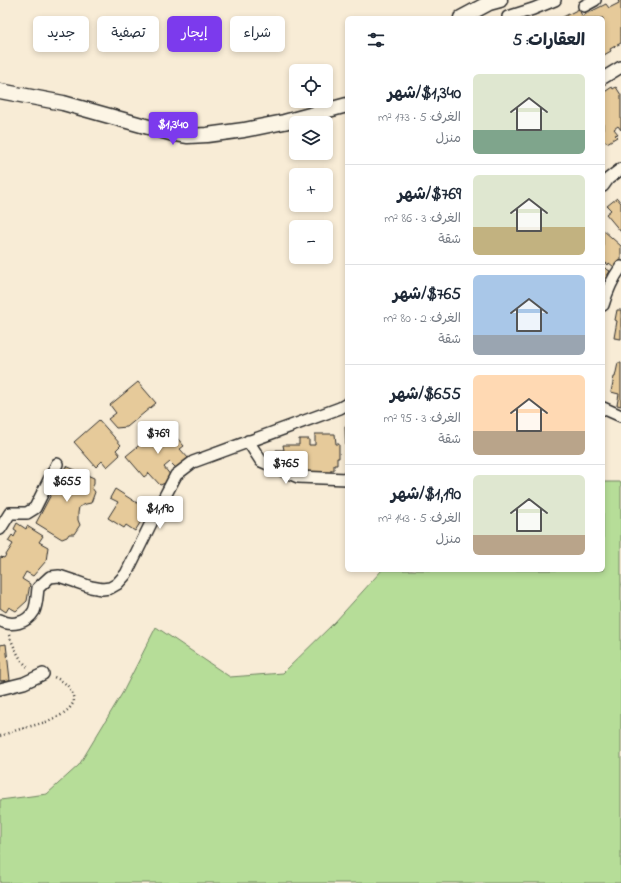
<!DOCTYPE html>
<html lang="ar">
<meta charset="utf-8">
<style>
:root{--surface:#fff;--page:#f2f2f3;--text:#1f2937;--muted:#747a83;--line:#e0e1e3;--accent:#7c3aed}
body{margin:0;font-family:"Indie Flower","Playpen Sans Arabic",sans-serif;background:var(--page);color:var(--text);direction:rtl;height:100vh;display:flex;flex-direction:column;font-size:15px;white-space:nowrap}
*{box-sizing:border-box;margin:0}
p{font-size:13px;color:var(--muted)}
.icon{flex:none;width:22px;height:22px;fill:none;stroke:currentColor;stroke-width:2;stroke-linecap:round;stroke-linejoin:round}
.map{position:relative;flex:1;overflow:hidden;direction:ltr}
.side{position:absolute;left:345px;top:16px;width:260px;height:556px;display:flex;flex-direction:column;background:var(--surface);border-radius:6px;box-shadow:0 2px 6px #0003;direction:rtl}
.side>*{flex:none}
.top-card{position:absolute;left:12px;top:16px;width:273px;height:36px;direction:rtl;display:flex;gap:8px}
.controls{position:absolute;left:289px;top:64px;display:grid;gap:8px}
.controls a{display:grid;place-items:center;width:44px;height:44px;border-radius:6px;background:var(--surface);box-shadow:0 2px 6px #0003;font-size:20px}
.price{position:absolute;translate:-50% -34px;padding:0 9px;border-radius:4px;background:#fff;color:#222;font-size:13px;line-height:26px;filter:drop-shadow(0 1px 2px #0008)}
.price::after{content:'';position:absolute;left:50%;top:24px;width:12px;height:9px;margin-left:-6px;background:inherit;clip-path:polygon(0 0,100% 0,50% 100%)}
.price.active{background:var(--accent);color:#fff}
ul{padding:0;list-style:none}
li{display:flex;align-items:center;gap:12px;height:100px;padding:0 20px}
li+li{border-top:1px solid var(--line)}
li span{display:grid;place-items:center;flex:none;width:112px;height:80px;border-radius:6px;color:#555}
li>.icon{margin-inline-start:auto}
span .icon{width:48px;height:48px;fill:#fffc;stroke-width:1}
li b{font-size:17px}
h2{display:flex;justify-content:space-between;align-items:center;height:48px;padding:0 20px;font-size:17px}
.pill{padding:0 14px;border-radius:6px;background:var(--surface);box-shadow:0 2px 6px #0003;font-size:14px;line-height:36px}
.pill.active{background:var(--accent);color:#fff}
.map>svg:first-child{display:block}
.green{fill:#b6dd98;stroke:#708462}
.building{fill:#e6ca9a;stroke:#2b2b2b}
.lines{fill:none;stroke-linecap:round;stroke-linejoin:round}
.minor-casing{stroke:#2b2b2b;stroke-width:14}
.tertiary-casing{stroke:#2b2b2b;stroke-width:17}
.path{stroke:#2b2b2b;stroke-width:2.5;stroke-dasharray:1 3;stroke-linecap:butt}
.minor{stroke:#fcf5e5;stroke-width:11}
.tertiary{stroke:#fcf5e5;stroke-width:14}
</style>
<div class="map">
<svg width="621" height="883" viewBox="0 0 621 883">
<rect width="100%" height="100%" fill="#f8ecd6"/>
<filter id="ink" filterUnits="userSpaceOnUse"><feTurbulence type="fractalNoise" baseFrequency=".025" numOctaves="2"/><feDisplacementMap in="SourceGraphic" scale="8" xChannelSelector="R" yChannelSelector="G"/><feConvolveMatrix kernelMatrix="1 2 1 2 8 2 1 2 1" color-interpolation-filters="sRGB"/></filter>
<g filter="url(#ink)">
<!-- green -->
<path class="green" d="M603 482H621V883H0V800L47 794 79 765 123 692 156 627 230 677 283 673 335 622 382 570H603Z"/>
<!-- building -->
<path class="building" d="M618 0H621V43L610 49 611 51 604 55 603 53V18H561L579 9 582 16 606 4 609 8 619 3Z
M612 87 613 89 616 87 621 95V130L618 126 614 129 618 134 615 135 617 137 607 143 606 141 603 143V93Z
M617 198 621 203V232L606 214 611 210 607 206Z
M603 230 621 246V260L614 267 609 263 608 265 603 260Z
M603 267 610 271 603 282Z
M617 310H621V339L614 338 617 321 615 320Z
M618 363H621V406L617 405 619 394 611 392 614 377H615Z
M138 382 156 403 127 427 116 428 108 419 116 413 110 405Z
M99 420 121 445 116 450 120 455 107 467 102 461 96 467 74 442Z
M165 424 184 446 180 449 189 459 177 469 170 462 164 467 171 476 168 482 160 485 149 473 144 477 126 456Z
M345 426H347V456H346Z
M315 434H335L336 444H339V458H337V465H334V470H331V474L303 475V469H299V471H289V466L276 467V450H284L283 445H299V439H309V445H315Z
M66 466 94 478V484L92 488 95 492 91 503 86 504 79 507 78 513V520L80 525 74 534H69L67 537 62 539 36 523Z
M115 489 148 510 135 531 126 525 124 528 108 518 118 502 110 498Z
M17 523 26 529 27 526 43 536 39 542 48 547 46 561 33 576 26 572 22 579 30 584 27 601 16 611 9 607 6 612 0 608V559L1 557 4 558 13 544 8 541 12 535 14 537 17 531 14 529Z
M6 644 10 680 0 681V645Z"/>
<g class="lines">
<defs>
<path id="minor" d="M584 6 595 0
M508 18V17L533 9 555 0
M603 78 621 67
M603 186 608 179 621 169
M603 305C607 291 613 278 621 267
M603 408 621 416
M248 441 261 461 298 477 347 479
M0 529 10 513H27L35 508 57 464
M0 620C11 627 27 623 34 611 37 604 37 596 38 588L50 577 59 576 74 581 91 587 102 589 110 588 117 584 126 574 156 513 176 475 193 462 340 408 347 404
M0 689 24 683 43 674"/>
<path id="tertiary" d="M461 18 489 3 500 0
M0 91 63 103 170 133 188 136 207 135 244 130 284 122 347 105"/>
</defs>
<!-- minor casing -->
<use href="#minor" class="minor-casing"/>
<!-- tertiary casing -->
<use href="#tertiary" class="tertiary-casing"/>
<!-- path -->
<path class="path" d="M9 635C14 647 19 660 29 668
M0 736 17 730 46 722 61 715 69 709 74 702C73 689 66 682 54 677"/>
<!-- minor -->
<use href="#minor" class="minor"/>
<!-- tertiary -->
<use href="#tertiary" class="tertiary"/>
</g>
</g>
</svg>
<div class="controls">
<a><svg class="icon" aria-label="locate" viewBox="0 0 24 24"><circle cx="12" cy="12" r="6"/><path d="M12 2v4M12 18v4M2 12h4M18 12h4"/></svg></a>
<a><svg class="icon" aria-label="layers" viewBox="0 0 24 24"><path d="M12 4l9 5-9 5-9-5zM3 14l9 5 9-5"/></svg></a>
<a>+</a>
<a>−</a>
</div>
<b class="price active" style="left:173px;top:146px">$1,340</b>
<b class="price" style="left:158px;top:455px">$769</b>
<b class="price" style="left:286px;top:485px">$765</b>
<b class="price" style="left:67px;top:503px">$655</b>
<b class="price" style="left:160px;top:530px">$1,190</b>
<div class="top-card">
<a class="pill">شراء</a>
<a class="pill active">إيجار</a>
<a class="pill">تصفية</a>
<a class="pill">جديد</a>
</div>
<section class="side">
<h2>العقارات: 5<svg class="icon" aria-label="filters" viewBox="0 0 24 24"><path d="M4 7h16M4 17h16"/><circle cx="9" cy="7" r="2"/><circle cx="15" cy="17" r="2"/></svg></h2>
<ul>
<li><span style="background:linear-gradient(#dfe7d0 70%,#7fa58c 0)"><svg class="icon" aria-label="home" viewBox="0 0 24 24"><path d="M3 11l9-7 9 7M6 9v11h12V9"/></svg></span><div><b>$1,340/شهر</b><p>الغرف: 5 · 173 m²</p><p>منزل</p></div></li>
<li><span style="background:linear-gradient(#dfe7d0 65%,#c2b280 0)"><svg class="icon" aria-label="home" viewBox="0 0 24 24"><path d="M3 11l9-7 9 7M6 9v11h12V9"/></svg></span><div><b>$769/شهر</b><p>الغرف: 3 · 86 m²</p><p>شقة</p></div></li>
<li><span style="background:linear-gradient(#a9c7e8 75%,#9aa5b1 0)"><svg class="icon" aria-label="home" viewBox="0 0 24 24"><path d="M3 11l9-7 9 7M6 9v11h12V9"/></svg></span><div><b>$765/شهر</b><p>الغرف: 2 · 80 m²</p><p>شقة</p></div></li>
<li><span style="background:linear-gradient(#ffd9b3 70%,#b9a48a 0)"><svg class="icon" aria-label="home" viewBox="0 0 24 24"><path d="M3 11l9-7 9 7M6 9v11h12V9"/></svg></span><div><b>$655/شهر</b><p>الغرف: 3 · 95 m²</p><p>شقة</p></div></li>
<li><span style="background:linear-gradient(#dfe7d0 75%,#b9a48a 0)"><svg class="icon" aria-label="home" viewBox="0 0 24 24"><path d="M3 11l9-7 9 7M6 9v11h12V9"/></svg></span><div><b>$1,190/شهر</b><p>الغرف: 5 · 143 m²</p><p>منزل</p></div></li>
</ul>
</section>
</div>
